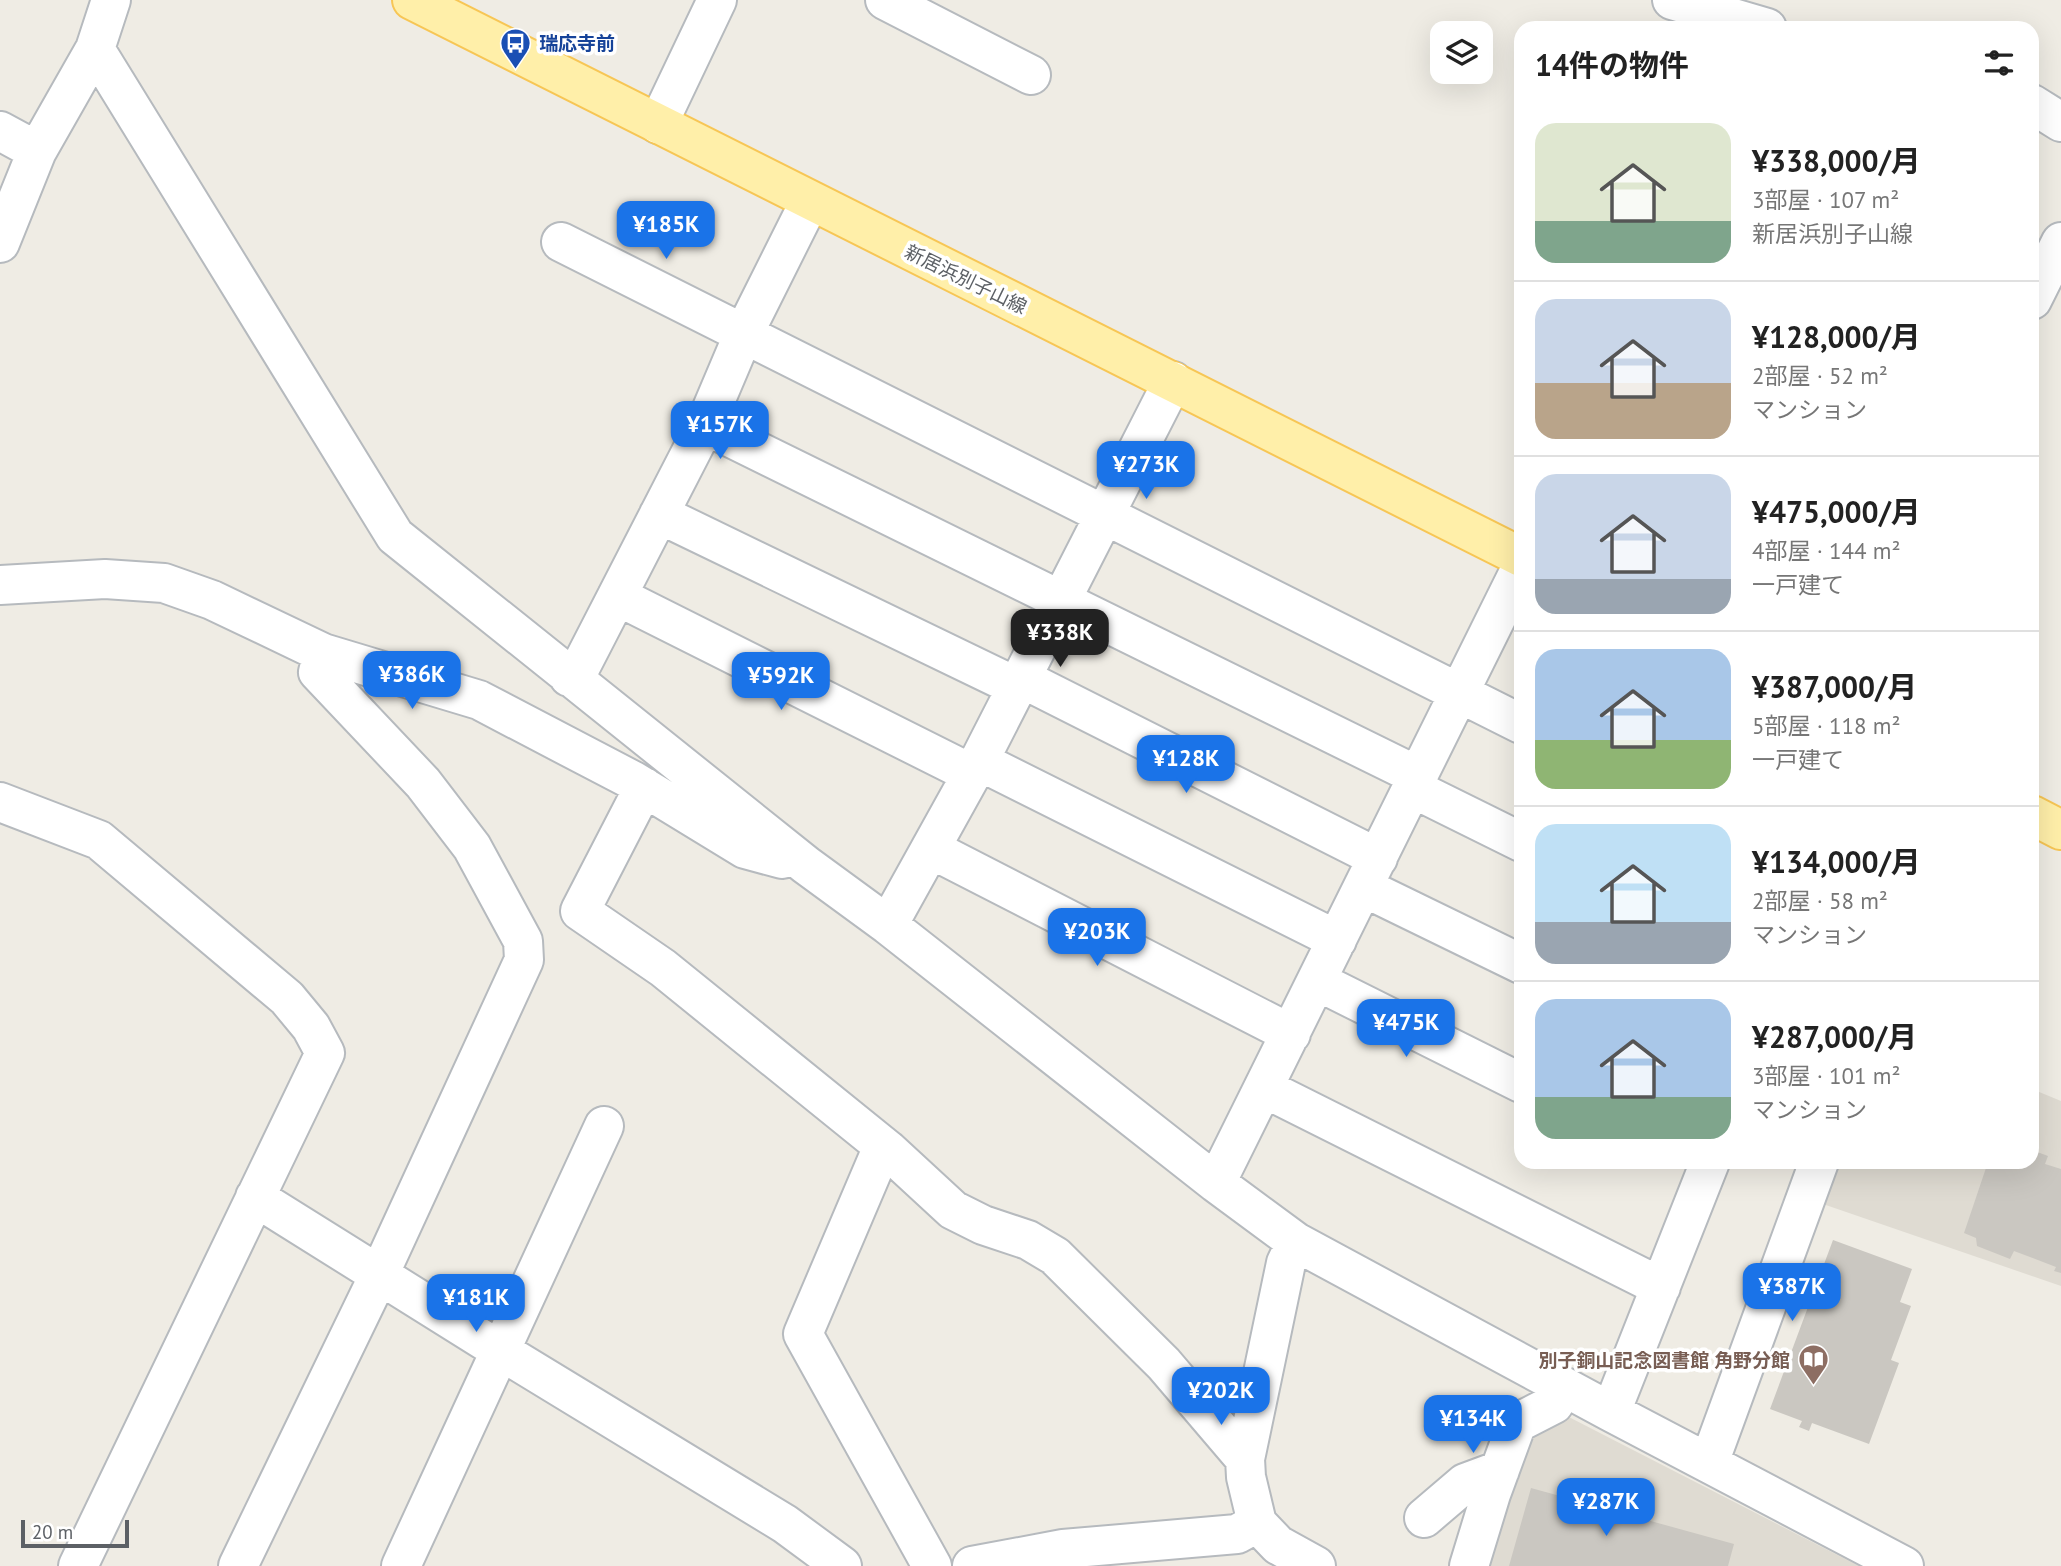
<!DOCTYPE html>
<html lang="ja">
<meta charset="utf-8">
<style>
:root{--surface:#fff;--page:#f6f6f6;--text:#222;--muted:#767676;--line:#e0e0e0;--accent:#1a73e8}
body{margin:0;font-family:"PT Sans","Noto Sans JP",sans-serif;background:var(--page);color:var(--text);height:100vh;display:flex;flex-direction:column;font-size:26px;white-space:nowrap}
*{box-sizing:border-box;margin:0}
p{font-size:23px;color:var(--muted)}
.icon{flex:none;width:38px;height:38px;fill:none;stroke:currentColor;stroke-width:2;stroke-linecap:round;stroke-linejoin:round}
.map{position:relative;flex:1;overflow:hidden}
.drawer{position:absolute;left:1514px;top:21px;width:525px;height:1148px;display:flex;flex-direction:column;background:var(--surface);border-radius:21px;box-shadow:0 7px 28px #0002}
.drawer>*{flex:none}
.fabs{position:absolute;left:1430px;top:21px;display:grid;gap:14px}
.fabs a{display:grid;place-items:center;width:63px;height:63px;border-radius:14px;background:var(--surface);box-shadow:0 7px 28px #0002;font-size:35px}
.scale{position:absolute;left:21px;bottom:18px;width:108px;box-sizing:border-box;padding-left:7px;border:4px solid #5c6065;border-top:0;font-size:19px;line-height:24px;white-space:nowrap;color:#5c6065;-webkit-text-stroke:5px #fff;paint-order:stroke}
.price{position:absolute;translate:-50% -60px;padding:0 16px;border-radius:14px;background:var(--accent);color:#fff;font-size:23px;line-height:46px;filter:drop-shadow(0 2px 4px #0008)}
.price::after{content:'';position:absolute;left:50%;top:42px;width:21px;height:16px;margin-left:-10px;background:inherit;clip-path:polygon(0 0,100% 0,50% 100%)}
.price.current{background:#222;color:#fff}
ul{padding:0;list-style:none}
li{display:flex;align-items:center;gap:21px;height:175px;padding:0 21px}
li+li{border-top:2px solid var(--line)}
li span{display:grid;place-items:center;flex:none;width:196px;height:140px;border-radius:21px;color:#555}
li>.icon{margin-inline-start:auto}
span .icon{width:84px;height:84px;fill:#fffc;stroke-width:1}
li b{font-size:30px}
h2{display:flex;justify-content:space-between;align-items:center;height:84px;padding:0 21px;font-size:30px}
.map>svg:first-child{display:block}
.education{fill:#dfdbd2}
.building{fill:#cac7c1}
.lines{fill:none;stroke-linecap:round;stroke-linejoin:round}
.street-casing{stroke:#b6babe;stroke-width:42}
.primary-casing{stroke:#f7c655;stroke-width:42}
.street{stroke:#fff;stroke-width:38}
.primary{stroke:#ffefa9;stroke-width:38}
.labels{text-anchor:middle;stroke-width:7;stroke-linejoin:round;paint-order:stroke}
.transit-label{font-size:19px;font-weight:bold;fill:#164399;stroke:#fff;text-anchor:start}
.street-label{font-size:19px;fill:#5c6065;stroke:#fff}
.education-label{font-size:19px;font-weight:bold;fill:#785e54;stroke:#fff;text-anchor:end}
</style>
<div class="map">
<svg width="2061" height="1566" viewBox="0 0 2061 1566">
<rect width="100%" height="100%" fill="#efece4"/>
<!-- education -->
<path class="education" d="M2032 1089 2061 1101V1286L1820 1203 1837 1162H2032Z
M1563 1414 1859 1566H1478L1524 1435Z"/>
<!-- building -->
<path class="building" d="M2032 1150 2048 1156 2045 1164 2061 1169V1273L2054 1271 2056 1267 2014 1251 2010 1259 1977 1246 1976 1238 1964 1233 1988 1162H2032Z
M1833 1240 1912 1269 1900 1302 1911 1306 1891 1360 1899 1363 1869 1444 1812 1423 1809 1431 1799 1427 1802 1421 1770 1409Z
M1531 1488 1734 1544 1728 1566H1509Z"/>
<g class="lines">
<defs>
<path id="street" d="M885 0 1031 75
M1672 0 1767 28
M95 49 395 536 806 865 888 925 1216 1183 1296 1242 1611 1412 1904 1566
M2032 104 2061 122
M658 124 717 0
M0 131 37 151
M561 242 1521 724
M0 243 37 151 95 49 111 0
M2032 300 2061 242
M705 425 1418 776
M659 514 1017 687
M0 585 105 579 164 583 212 600 323 653 479 700 632 780 745 849 782 859
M617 596 972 774
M569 677 581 666 705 425 744 333 810 201
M1021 678 1378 858
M979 761 1337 940
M644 787 580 911 663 968 888 1150 953 1210 983 1225 1028 1240 1055 1256 1164 1364 1245 1459
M1412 788 1521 842
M0 802 99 840 287 998 311 1027 325 1053 78 1566
M931 849 1291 1034
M1363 887 1521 964
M888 925 979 761 1173 381
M1317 981 1521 1083
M1264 1088 1661 1287
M888 1150 878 1158 803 1334 932 1566
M1216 1183 1521 568
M255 1197 501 1351 785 1524 842 1566
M1296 1242 1286 1263 1245 1459 1246 1477 1257 1523 1278 1545 1316 1566
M1611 1412 1710 1162
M1709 1463 1819 1162
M1424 1518 1465 1483 1500 1470
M238 1566 379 1275 524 960 523 941 472 847 423 783 318 672 323 653
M401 1566 604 1126
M972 1566 1063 1549 1237 1534 1257 1523
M1469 1566 1491 1494 1517 1423 1554 1404 1563 1387"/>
<path id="primary" d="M412 0 1521 557
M2032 815 2061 830"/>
</defs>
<!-- street casing -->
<use href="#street" class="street-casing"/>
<!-- primary casing -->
<use href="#primary" class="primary-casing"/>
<!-- street -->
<use href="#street" class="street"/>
<!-- primary -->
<use href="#primary" class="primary"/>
</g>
<!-- icons -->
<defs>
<symbol id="bus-pin" viewBox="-11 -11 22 30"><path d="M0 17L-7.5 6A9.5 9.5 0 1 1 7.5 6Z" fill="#1a4fb4" stroke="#fff"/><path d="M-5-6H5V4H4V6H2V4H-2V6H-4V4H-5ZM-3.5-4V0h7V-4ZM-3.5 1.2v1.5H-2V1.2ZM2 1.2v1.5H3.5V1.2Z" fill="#fff"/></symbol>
<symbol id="library-pin" viewBox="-11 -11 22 30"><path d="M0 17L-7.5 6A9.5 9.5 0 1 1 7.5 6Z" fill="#8d6e63" stroke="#fff"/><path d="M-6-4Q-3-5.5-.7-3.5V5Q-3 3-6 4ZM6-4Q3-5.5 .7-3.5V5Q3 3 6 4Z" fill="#fff"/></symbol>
</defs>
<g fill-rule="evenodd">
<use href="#bus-pin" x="498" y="26" width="35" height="47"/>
<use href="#library-pin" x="1796" y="1342" width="35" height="47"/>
</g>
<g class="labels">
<!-- transit labels -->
<g class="transit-label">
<text x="539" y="50">瑞応寺前</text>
</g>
<!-- street labels -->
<g class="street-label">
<text transform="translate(966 279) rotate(26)" y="7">新居浜別子山線</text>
</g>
<!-- education labels -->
<g class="education-label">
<text x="1790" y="1367">別子銅山記念図書館 角野分館</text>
</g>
</g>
</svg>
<div class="fabs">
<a><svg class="icon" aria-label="layers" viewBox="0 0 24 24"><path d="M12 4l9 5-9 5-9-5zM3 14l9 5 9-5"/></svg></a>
</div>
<div class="scale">20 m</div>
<b class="price" style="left:666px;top:261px">¥185K</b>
<b class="price" style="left:720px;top:461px">¥157K</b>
<b class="price" style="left:1146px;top:501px">¥273K</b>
<b class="price current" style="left:1060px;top:669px">¥338K</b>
<b class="price" style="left:412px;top:711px">¥386K</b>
<b class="price" style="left:781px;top:712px">¥592K</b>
<b class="price" style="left:1186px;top:795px">¥128K</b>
<b class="price" style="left:1097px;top:968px">¥203K</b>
<b class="price" style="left:1406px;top:1059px">¥475K</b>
<b class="price" style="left:1792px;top:1323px">¥387K</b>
<b class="price" style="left:476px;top:1334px">¥181K</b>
<b class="price" style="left:1221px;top:1427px">¥202K</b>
<b class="price" style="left:1473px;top:1455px">¥134K</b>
<b class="price" style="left:1606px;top:1538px">¥287K</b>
<section class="drawer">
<h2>14件の物件<svg class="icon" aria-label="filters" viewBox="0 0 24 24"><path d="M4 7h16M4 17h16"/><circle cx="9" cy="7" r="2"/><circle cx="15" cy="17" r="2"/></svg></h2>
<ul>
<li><span style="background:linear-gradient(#dfe7d0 70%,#7fa58c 0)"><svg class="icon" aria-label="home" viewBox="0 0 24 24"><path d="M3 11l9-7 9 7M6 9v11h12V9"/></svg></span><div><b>¥338,000/月</b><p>3部屋 · 107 m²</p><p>新居浜別子山線</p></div></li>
<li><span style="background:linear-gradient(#c9d6e8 60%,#b9a48a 0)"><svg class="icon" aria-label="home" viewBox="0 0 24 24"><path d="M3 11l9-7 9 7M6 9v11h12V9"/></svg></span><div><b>¥128,000/月</b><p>2部屋 · 52 m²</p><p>マンション</p></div></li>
<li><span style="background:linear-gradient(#c9d6e8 75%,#9aa5b1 0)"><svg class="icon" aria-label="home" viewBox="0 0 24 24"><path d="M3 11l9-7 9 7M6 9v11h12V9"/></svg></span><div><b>¥475,000/月</b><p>4部屋 · 144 m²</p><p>一戸建て</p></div></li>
<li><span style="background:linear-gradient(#a9c7e8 65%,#8fb573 0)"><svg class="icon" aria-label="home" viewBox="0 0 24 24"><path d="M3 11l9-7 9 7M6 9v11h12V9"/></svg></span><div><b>¥387,000/月</b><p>5部屋 · 118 m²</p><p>一戸建て</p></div></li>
<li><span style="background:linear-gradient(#bfe0f5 70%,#9aa5b1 0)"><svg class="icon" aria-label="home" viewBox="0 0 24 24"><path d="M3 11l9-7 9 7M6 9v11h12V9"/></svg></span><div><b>¥134,000/月</b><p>2部屋 · 58 m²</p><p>マンション</p></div></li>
<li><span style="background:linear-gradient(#a9c7e8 70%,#7fa58c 0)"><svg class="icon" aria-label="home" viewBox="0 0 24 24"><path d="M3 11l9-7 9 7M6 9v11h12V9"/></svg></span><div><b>¥287,000/月</b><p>3部屋 · 101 m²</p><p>マンション</p></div></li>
</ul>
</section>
</div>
